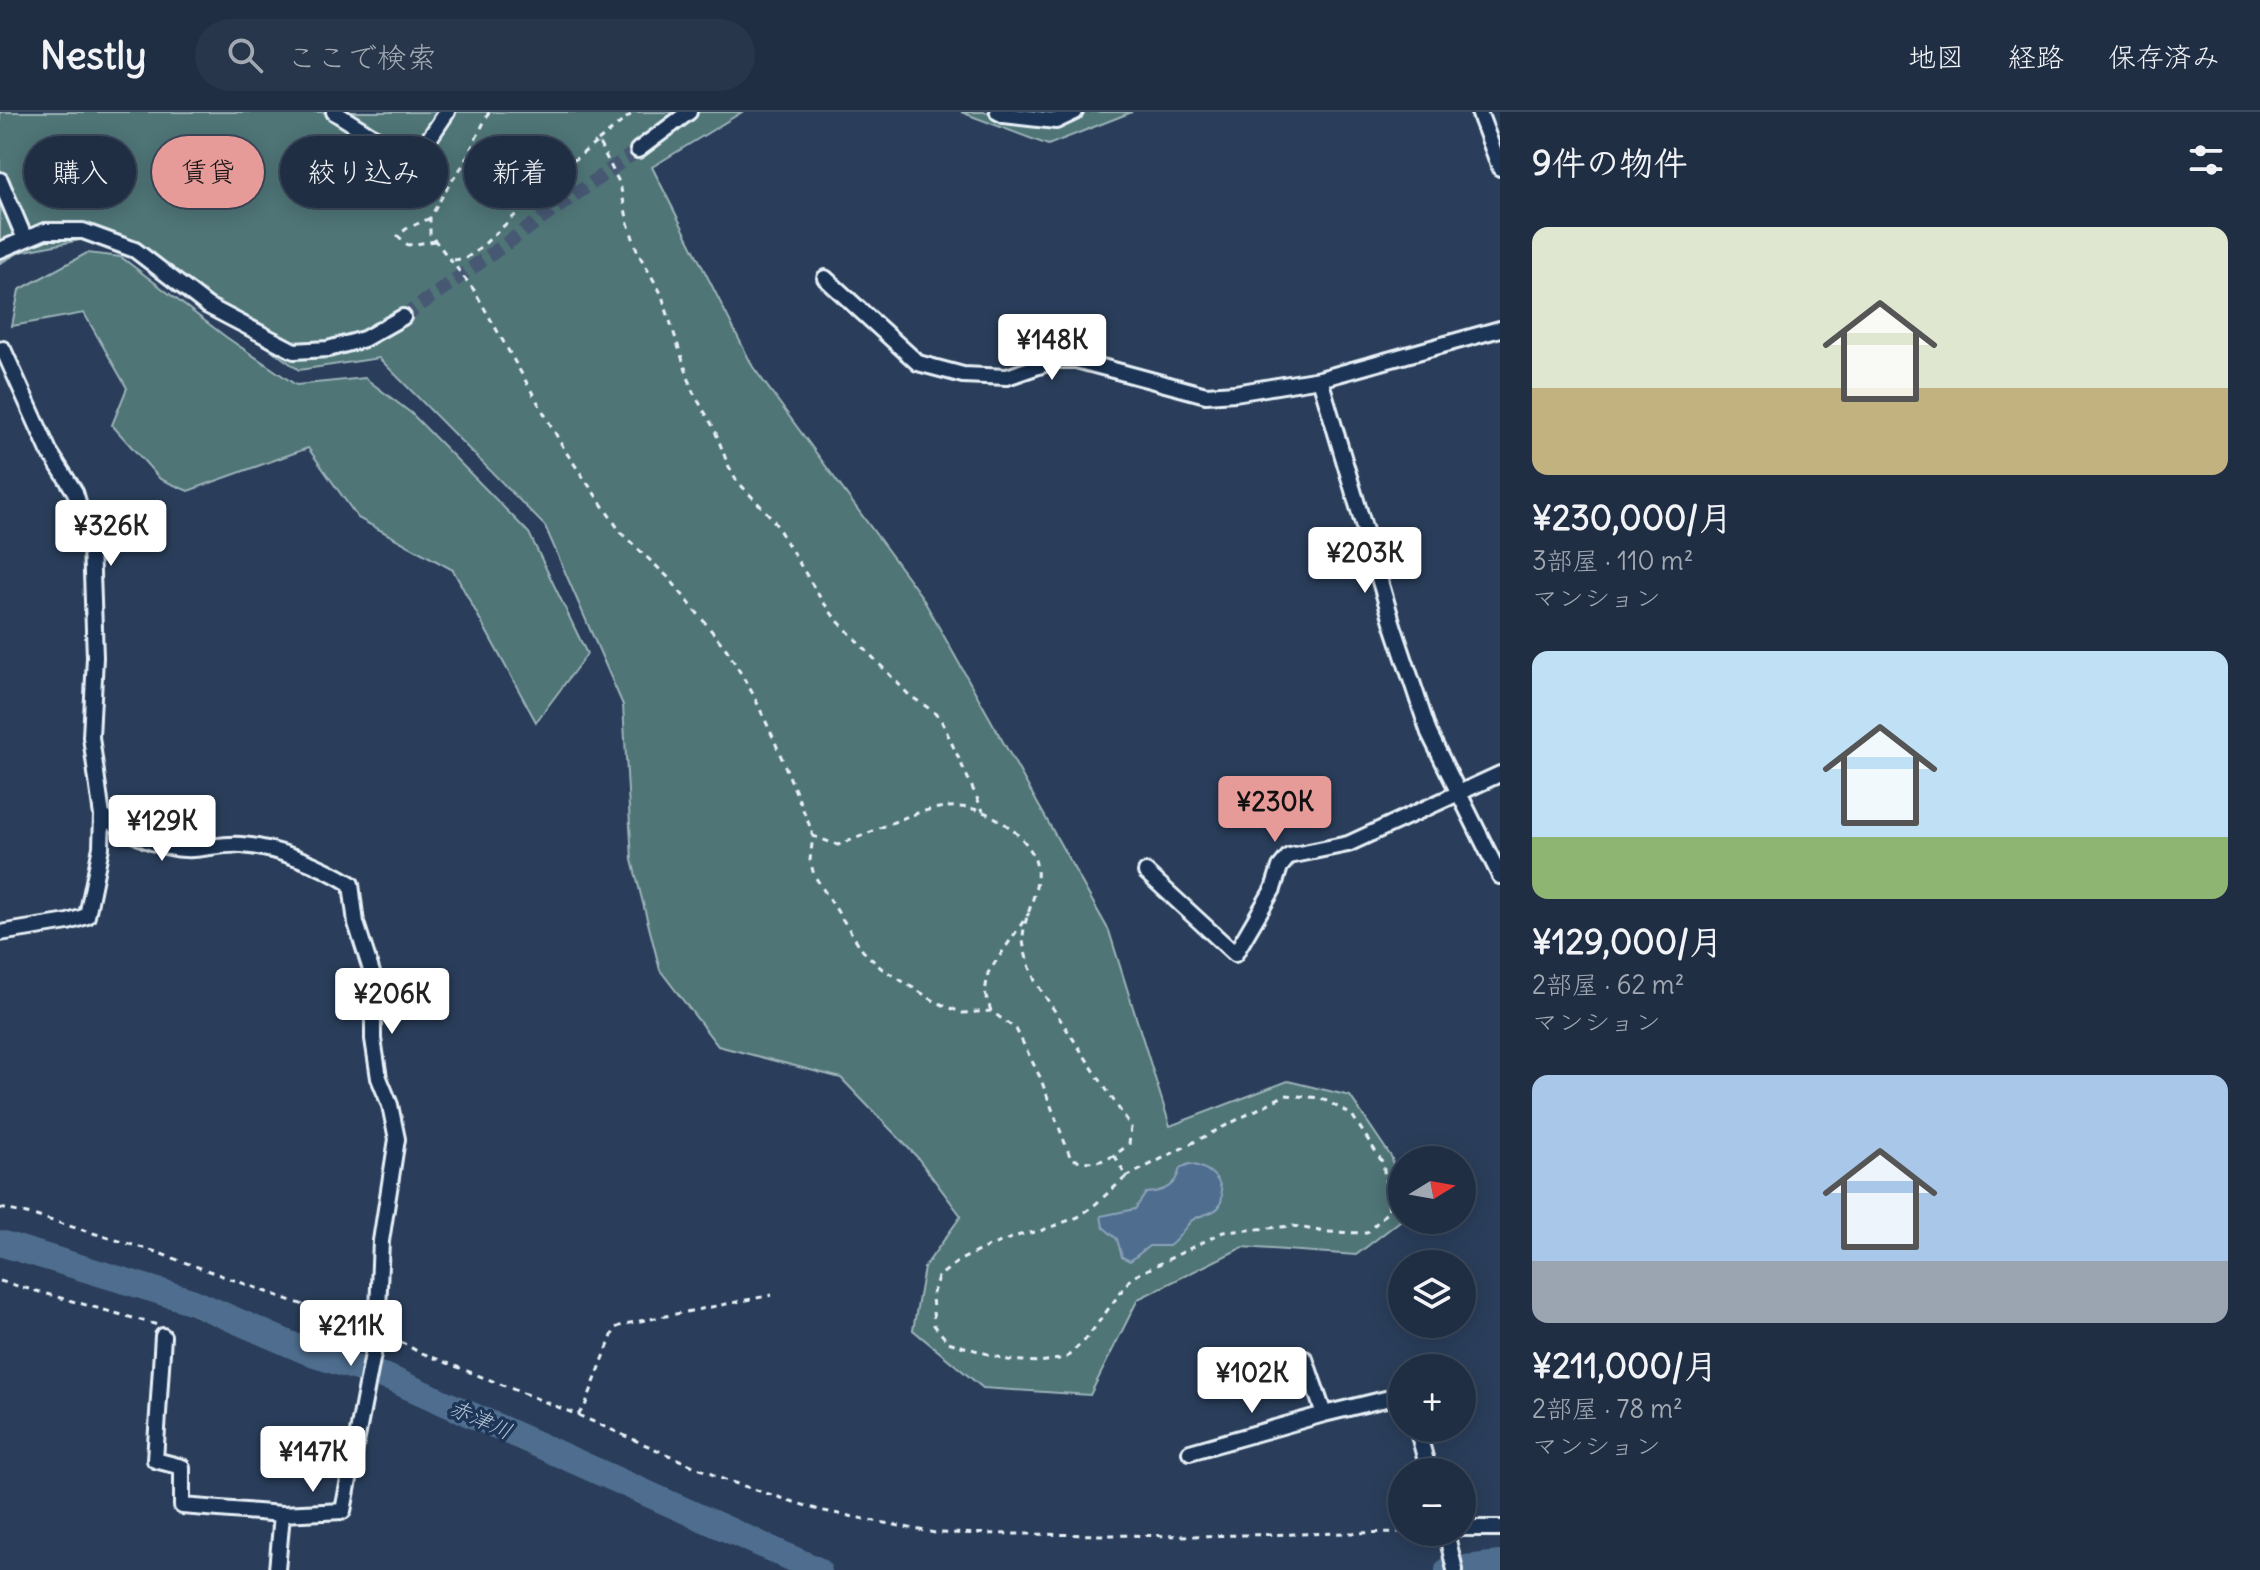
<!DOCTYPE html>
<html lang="ja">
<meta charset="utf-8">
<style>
:root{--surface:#202e44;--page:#28364b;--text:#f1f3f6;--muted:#a2a8b2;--line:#3d4a5d;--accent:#e69b98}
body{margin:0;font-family:Delius,"Klee One",sans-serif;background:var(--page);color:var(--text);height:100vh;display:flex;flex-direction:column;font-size:30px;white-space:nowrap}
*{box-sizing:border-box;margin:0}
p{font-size:26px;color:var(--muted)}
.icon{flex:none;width:44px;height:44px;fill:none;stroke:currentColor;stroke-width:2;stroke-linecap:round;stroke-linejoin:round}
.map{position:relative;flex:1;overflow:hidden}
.panel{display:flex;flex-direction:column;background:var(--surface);width:760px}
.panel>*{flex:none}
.top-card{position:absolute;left:24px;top:24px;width:760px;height:72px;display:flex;gap:16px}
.needle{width:52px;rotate:79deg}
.tools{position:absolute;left:1388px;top:1034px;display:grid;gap:16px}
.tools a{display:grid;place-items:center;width:88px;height:88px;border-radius:50%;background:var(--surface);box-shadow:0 4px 20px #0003,0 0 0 2px var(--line);font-size:40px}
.price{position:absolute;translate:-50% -68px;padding:0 18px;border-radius:8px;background:#fff;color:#222;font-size:26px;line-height:52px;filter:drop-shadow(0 2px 4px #0008)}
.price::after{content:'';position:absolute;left:50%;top:48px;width:24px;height:18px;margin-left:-12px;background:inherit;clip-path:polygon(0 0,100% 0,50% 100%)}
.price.selected{background:var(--accent);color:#111}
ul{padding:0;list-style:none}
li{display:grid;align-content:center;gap:16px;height:424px;padding:0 32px}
li span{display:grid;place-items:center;height:248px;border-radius:16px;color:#555}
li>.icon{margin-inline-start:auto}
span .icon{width:144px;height:144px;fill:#fffc;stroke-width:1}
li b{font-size:34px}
h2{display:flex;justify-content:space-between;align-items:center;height:96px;padding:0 32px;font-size:34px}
.tag{padding:0 28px;border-radius:36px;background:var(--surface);box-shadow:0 4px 20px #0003,0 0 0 2px var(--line);font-size:28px;line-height:72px}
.tag.selected{background:var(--accent);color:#111}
header{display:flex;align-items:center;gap:48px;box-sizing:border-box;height:112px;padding:0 40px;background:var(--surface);border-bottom:2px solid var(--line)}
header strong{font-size:38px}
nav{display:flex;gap:44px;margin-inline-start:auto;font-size:28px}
.search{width:560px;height:72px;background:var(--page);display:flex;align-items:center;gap:20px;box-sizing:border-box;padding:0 28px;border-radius:44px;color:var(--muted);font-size:30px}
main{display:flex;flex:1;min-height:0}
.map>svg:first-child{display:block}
.green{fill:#4f7577;stroke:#9cb3b8;stroke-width:2}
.water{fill:#4f6e8f;stroke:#8ca2b9;stroke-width:2}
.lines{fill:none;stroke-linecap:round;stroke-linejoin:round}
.river{stroke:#4f6e8f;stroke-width:26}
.minor-tunnel{stroke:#465973;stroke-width:14;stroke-dasharray:14 7;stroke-linecap:butt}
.minor-casing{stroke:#e8f1f8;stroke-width:20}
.path{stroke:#e8f1f8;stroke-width:3;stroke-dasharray:6 6;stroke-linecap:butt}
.minor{stroke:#1d3557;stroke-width:14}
.labels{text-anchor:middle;stroke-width:7;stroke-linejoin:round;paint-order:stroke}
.water-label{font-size:22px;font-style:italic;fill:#b2c3d3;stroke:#1d3557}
</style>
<header>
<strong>Nestly</strong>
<div class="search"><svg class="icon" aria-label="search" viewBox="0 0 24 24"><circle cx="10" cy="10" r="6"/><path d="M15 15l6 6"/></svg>ここで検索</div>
<nav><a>地図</a><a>経路</a><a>保存済み</a></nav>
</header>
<main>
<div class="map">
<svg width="1500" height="1458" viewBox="0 0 1500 1458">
<rect width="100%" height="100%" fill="#2a3e5b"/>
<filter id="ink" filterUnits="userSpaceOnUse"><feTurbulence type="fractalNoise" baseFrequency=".0125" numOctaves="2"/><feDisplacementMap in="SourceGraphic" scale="16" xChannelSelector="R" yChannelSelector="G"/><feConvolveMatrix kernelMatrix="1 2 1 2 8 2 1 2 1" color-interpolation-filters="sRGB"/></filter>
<g filter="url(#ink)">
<!-- green -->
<path class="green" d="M0 0H742L652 55 753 255 922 485 1109 819 1170 1014 1288 969 1350 984 1392 1046 1400 1109 1356 1143 1243 1135 1138 1187 1090 1283 983 1276 913 1218 924 1156 961 1104 917 1045 841 966 718 934 660 858 632 748 623 593 545 414 379 246 299 258 110 122 20 140 0 151Z
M961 0H1132L1048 33Z
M87 141 121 145 226 225 296 273 365 266 411 301 529 421 587 542 536 610 453 458 358 406 308 336 188 379 160 367 112 313 127 276 84 201 12 214 19 178Z"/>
<!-- water -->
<path class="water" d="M1189 1052C1207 1055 1222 1065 1222 1084 1221 1090 1222 1092 1218 1096 1210 1104 1197 1102 1190 1110 1182 1119 1179 1127 1169 1134H1149L1130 1149 1122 1145 1117 1127 1103 1115 1101 1104 1135 1097 1146 1081C1164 1080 1176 1074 1180 1056Z"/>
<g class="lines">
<!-- river -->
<path class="river" d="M0 1131 191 1189 315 1243 389 1266 818 1458
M1448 1458 1500 1452"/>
<!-- minor-tunnel -->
<path class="minor-tunnel" d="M403 205 638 38"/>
<defs>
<path id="minor" d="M334 0 404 44 421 39 447 0
M998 0 1004 3 1056 9 1075 0
M1479 0 1500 56
M638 38 689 0
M0 68 25 127
M0 138 45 119H83L135 138 208 194 294 239 328 237 364 227 403 205
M825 166 918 251 963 263 1007 265 1056 248H1076L1206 283 1235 281 1320 267 1500 217
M1320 267 1393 513 1429 621 1500 764
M102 704C128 721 161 739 193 737 210 736 226 731 242 733 279 736 320 753 351 772L356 811 373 864V927L379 966 390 993 397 1027 381 1129 377 1221 343 1399 282 1402
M1146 760 1235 842 1273 777 1280 755 1289 744 1348 732 1500 662
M0 821 68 810 87 804 101 735 102 704 91 625 95 545 91 433 75 380 49 339 3 237
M163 1224 155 1348 182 1355V1394L282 1402 277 1458
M1305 1247 1324 1302
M1417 1316 1429 1360
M1190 1340 1324 1302 1402 1283
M1462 1416H1500
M1446 1420 1455 1458"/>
</defs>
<!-- minor casing -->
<use href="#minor" class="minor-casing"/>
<!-- path -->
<path class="path" d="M489 0 463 53 447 76 430 106V122L474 178 566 340 622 422 669 466 727 538 753 582 773 625 811 717 813 724 810 748 814 763 863 839 881 856 936 890 963 901 991 899 1016 917 1040 965 1071 1047C1099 1053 1107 1050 1129 1032L1131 1015 1035 869C1030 855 1024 842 1023 827 1023 807 1036 787 1037 767 1039 747 1029 733 1015 720 954 666 900 712 838 733L813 724
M598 29 634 0
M430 106 406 117 398 124 408 133 436 129
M454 148 466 146 478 138 573 49 598 29 620 72 628 111 638 141 661 181 693 280 714 316 728 353 737 369 772 406 821 487 835 506 909 583 933 599 942 610 983 699
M991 899 985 881 988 861 1029 801
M1115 1044 1126 1065 1091 1096 1078 1105 1040 1119 1020 1123 987 1135 960 1148 938 1165 932 1184 934 1213 948 1230 1008 1248 1039 1250 1066 1246 1087 1226 1131 1166 1223 1120 1293 1114 1325 1120 1367 1121 1389 1098 1383 1051 1352 1003 1321 986 1285 983 1126 1065
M0 1096 36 1104 153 1139 365 1215
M0 1169 158 1213
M390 1224 417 1239 578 1303 725 1368 819 1398 935 1421 1192 1424 1402 1420
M578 1303 585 1294 615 1216 625 1212 772 1183"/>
<!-- minor -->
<use href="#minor" class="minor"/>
</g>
</g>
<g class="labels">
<!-- water labels -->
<g class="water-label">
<text transform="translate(481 1307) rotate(24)" y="8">赤津川</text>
</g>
</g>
</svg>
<div class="tools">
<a><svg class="needle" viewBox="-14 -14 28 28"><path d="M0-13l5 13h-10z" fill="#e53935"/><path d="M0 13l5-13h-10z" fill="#a2a8b2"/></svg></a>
<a><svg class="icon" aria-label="layers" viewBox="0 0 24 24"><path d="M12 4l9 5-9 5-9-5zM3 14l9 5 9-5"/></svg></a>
<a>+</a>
<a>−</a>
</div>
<b class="price" style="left:1052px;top:270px">¥148K</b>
<b class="price" style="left:111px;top:456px">¥326K</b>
<b class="price" style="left:1365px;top:483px">¥203K</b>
<b class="price selected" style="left:1275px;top:732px">¥230K</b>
<b class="price" style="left:162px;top:751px">¥129K</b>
<b class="price" style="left:392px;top:924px">¥206K</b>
<b class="price" style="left:351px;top:1256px">¥211K</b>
<b class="price" style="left:1252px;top:1303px">¥102K</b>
<b class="price" style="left:313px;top:1382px">¥147K</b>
<div class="top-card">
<a class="tag">購入</a>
<a class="tag selected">賃貸</a>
<a class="tag">絞り込み</a>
<a class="tag">新着</a>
</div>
</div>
<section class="panel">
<h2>9件の物件<svg class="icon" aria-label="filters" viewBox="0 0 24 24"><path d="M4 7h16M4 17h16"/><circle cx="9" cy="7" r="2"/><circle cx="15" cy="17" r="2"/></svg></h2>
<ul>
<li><span style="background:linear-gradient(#dfe7d0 65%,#c2b280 0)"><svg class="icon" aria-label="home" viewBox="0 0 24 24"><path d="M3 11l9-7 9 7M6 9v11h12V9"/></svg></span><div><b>¥230,000/月</b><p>3部屋 · 110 m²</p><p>マンション</p></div></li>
<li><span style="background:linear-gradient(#bfe0f5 75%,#8fb573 0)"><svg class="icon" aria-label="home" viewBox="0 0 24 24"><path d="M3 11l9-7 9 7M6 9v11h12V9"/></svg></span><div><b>¥129,000/月</b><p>2部屋 · 62 m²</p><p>マンション</p></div></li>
<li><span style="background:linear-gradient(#a9c7e8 75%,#9aa5b1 0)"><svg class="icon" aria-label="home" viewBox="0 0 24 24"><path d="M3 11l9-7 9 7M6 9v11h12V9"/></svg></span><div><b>¥211,000/月</b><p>2部屋 · 78 m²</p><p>マンション</p></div></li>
</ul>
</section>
</main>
